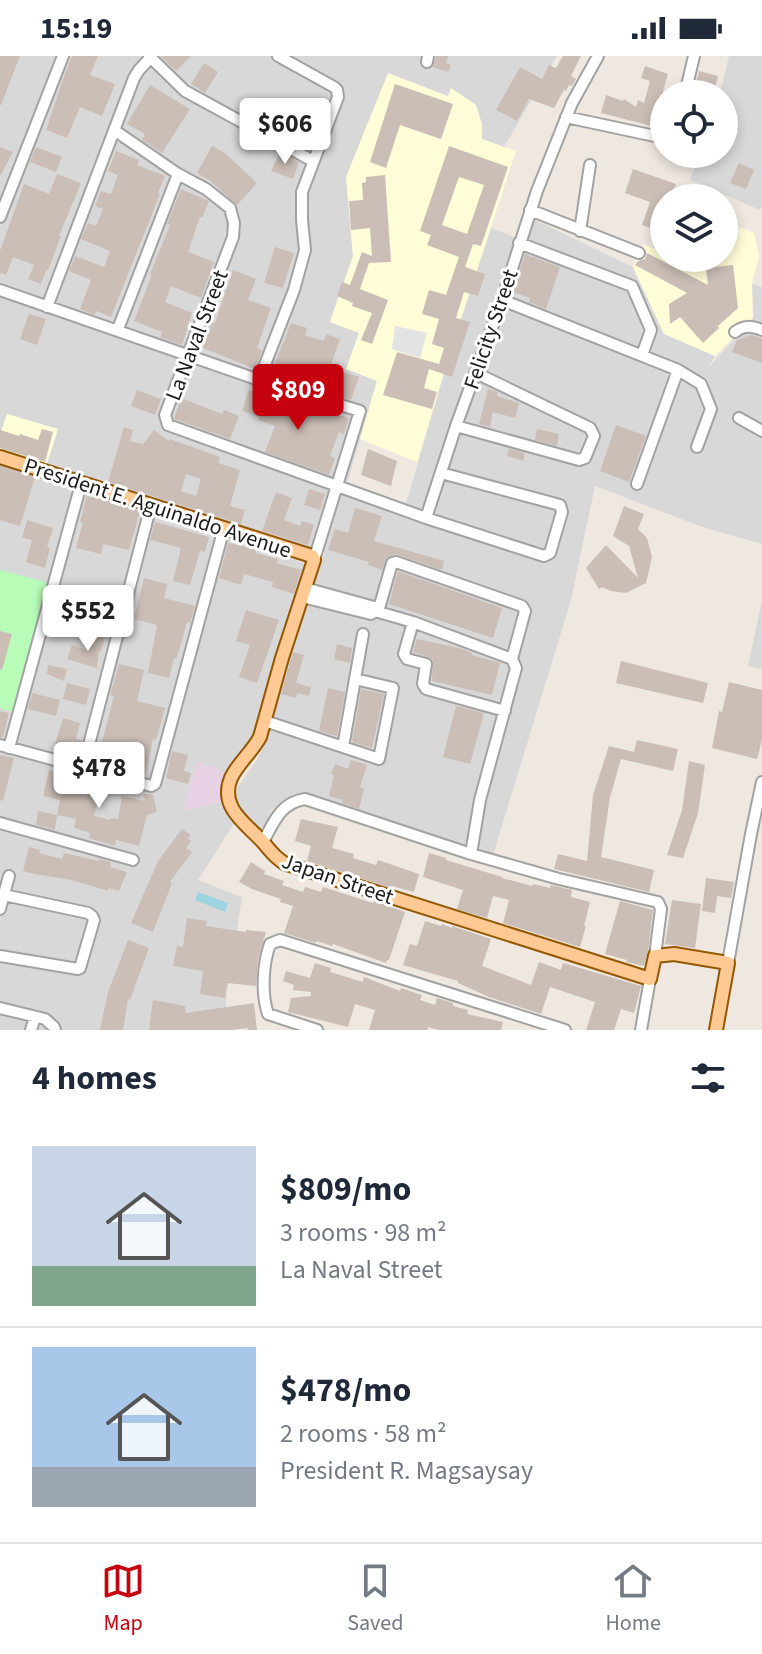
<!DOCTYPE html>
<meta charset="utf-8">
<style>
:root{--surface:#fff;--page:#f2f2f3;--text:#1f2937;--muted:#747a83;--line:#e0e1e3;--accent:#c7000d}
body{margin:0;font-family:"Source Sans 3",sans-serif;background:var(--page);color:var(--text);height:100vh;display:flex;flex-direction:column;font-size:30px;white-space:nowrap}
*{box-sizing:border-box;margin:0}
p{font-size:26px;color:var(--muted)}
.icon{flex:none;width:44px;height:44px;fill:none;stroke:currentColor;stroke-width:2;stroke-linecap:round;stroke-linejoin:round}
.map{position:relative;height:974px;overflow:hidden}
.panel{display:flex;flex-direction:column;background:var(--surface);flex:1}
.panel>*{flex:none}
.controls{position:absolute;left:650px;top:24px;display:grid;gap:16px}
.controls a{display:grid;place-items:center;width:88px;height:88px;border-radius:50%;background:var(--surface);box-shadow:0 4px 12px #0003;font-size:40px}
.price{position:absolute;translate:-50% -68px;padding:0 18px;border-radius:8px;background:#fff;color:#222;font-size:26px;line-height:52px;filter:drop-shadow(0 2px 4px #0008)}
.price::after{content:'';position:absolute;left:50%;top:48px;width:24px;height:18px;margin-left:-12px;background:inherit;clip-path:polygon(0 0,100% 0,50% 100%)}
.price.current{background:var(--accent);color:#fff}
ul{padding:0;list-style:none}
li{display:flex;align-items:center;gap:24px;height:200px;padding:0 32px}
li+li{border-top:2px solid var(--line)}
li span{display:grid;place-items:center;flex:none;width:224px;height:160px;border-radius:0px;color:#555}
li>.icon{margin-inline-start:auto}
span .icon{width:96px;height:96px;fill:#fffc;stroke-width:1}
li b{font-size:34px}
h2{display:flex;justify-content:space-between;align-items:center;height:96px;padding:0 32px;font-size:34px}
.status{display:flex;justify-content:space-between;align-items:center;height:56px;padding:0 40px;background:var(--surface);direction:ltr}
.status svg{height:22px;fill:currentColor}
.dock{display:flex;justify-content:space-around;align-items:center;height:112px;border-top:2px solid var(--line);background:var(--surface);font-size:22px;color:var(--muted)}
.dock a{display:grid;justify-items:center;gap:4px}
.dock .current{color:var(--accent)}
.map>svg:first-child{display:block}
.residential{fill:#d9d8d8}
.industrial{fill:#e8d1e5}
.education{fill:#fffcd8}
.park{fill:#b7fdb8}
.parking{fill:#e3e3e3}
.water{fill:#9cd5df}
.building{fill:#cabeb6;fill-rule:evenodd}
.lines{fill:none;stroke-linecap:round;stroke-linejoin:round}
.minor-casing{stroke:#a2a2a2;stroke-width:14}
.major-casing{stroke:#935800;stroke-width:16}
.minor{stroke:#fff;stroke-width:10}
.major{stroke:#ffc994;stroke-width:12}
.labels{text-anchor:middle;stroke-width:6;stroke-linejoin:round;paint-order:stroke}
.street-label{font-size:22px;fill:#1b1b1b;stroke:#fff}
</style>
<div class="status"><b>15:19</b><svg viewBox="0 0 49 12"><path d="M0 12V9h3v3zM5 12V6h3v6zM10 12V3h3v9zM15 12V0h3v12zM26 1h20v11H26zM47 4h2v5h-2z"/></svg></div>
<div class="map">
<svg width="762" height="974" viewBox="0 0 762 974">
<rect width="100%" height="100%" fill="#eee8e0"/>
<!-- residential -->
<path class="residential" d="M0 0H557L504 91 482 83V68L451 33 448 41 346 121 353 200 330 265 360 277 377 324 347 428 405 451 453 287 491 172 522 184 531 162 633 211 664 278 715 300 708 312 751 265 753 262 752 228 762 231V488L705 472 595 430 571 544 493 799 298 737 272 753 263 776 244 762 236 747 237 732 255 707 265 689 276 644 325 496 267 479 264 492 306 508 256 674 248 689 228 718 184 754 222 746 234 767 198 824 242 841 226 944 228 974H0Z
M729 0H762V149L760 154 690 124 700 98H724V38H720Z
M762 544V613L748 610Z"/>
<!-- industrial -->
<path class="industrial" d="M198 705 228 718 222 746 183 754Z"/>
<!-- education -->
<path class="education" d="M388 17 448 40 451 32 476 49 482 68V83L516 95 453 287 417 406 360 383 377 325 346 313 359 277 330 266 353 200 346 121Z
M724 164 754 177 759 200 752 228 753 262 715 300 664 278 633 211 643 189 661 194 664 187V202H724Z
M7 358 58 373 46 411 0 394V378Z"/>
<!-- park -->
<path class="park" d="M0 514 49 527 13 656 0 652Z"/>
<!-- parking -->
<path class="parking" d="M395 270 427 277 420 302 392 293Z"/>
<!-- water -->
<path class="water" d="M198 836 228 847 225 856 195 844Z"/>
<!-- building -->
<path class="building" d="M0 0H20L1 49H0Z
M72 0H98L90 19 115 28 102 60 80 51 67 82 46 74 63 23Z
M160 0H191L176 15Z
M436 0H448L446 7 451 9 448 16 433 11Z
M563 0H581L571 20 576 23 572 30 569 29 566 35 564 34 554 52 529 43 517 65 496 54 520 11 542 23 549 9 556 12Z
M204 7 218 16 205 37 191 28Z
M645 10 668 18 663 35V73L601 57 606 39 623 45 624 43 636 51 638 44 644 47 650 25 641 22Z
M699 15 718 20 714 36 695 32Z
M395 28 453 48 441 83 400 69 386 112 370 106Z
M150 29 190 53 162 97 142 84 145 78 127 68Z
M212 90 225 97 257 127 237 149 209 124 197 117Z
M449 90 508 111 481 190 473 188 465 211 485 218 478 240 464 236 456 262 470 266 452 321 429 313 424 332 437 336 432 353 383 339 397 296 439 308 444 292 432 288 439 263 422 258 429 234 446 239 459 201 427 189 431 179 420 175ZM459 121 484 129 467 178 442 169Z
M0 91 13 96 0 120Z
M36 91 62 101 56 116 30 106Z
M116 95 139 104 137 109 165 120 158 137 160 138 111 261 96 255 95 259 80 253 91 224 69 215 75 200 104 211 110 195 81 183 88 167 96 170 103 153 95 150 101 135 111 138 118 119 108 115Z
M280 96 299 106 293 123 271 115Z
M739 107 754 114 746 133 730 127Z
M633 113 676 128 671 142H664V152L656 174 642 169 650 146 625 137Z
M57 118 81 127 59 180H61L48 214H46L41 228 28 223 34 209 13 201 6 219 0 217V195L24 128 49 138Z
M385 119 391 206 369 207 360 233 388 244 372 288 361 284 372 257 352 250 353 247 337 240 342 226 350 229 362 196 372 200 370 172 351 174 349 145 363 144 362 127 366 126V121Z
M181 133 209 145 202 162 200 161 188 196 214 206 201 242 171 230 165 246 192 257 182 289 160 281 162 276 134 265 152 219 150 218 170 169 167 168Z
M275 191 294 197 283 232 264 227Z
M647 197 708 229 706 212 733 209 738 252 718 270 719 272 703 287 680 261 670 268 669 248 687 237 635 209 638 205 645 203Z
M525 198 560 211 546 253 529 246 530 242 513 236Z
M233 214 256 223 248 244 271 252 257 292 262 294 255 313 203 292 212 266 215 267Z
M29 258 46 263 37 289 20 283Z
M291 267 307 272 305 279 324 285 326 278 340 283 330 312 359 321 351 344 274 320 278 308 275 307Z
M750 279 762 282V307L732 296 737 284Z
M488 333 498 336 497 340 519 347 515 362 493 356 490 371 479 368Z
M137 334 161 343 155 359 131 350Z
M249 334 299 353 300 352 319 359 321 353 349 362 344 378 339 376 330 400 335 402 329 419 265 396 275 370 258 364 259 361 242 355Z
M181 342 222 358 224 354 239 360 230 383 174 363Z
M616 369 646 380 629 426 600 415Z
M124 371 133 374 130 385 143 388 154 374 168 385 170 383 220 401 218 407 240 414 230 450 245 454 241 468 108 426ZM186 418 201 423 196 440 181 435Z
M42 373 53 376 45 406 0 392V374L19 380 20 378 38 384Z
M537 373 559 378 557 390 535 384Z
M368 393 397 405 391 430 361 419Z
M509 393 525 397 523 405 507 400Z
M0 410 35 421 20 470 0 464Z
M309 433 325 438 320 454 304 449Z
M276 436 292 442 284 464 300 470 302 465 314 469 308 489 262 475Z
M87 438 140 455 129 494 103 488 101 498 76 492 83 466H80Z
M624 450 644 458 638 473 647 482 652 501 646 527 626 537 611 535 602 531 599 533 586 512 606 489 638 522 629 490 613 480Z
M355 452 382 460 374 485 444 505 442 514 395 498 386 502 382 514 368 509 369 506 328 494 335 473 348 477Z
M27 464 53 472 47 491 50 492 45 512 26 506 32 484 22 482Z
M155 466 209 481 205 496 200 495 190 529 173 525 181 492 150 484Z
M228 487 257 493 256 497 278 503 277 507 301 514 294 538 272 531 273 526 244 518 241 529 219 522Z
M398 515 502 552 493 582 389 548Z
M144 522 167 528 164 542 195 550 190 567 187 566 177 602H174L169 622 148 617 157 569 134 563Z
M61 533 117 549 113 563 57 547Z
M246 554 279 564 257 627 239 621 250 589 236 585Z
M0 575 12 578 2 614 0 613Z
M94 578 105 581 101 596 99 595 97 612 67 603 72 589 89 595Z
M417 583 463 593 472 597V599L500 607 492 639 432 625 433 605 429 601 413 596Z
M337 588 352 592 350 607 334 603Z
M293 596 304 599 296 627 311 631 309 640 297 637 296 642 281 638Z
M621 605 708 627 703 647 616 627Z
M119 608 144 614 137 645 165 652 156 684 153 683 145 720 105 709 109 692 101 690 114 640 110 639Z
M48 609 67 613 64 625 47 618Z
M729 626 762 634V684L757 703 712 692 719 655 722 656Z
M67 627 90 633 86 649 63 643Z
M328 632 345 636 337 680 319 675Z
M361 633 384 638 372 692 352 686Z
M32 637 60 644 56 660 28 653Z
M456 650 484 657 470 708 443 701Z
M0 655 9 657 3 681H0Z
M63 662 80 667 76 683 82 684 78 701 53 695Z
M637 684 678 693 673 715 621 703 610 741 601 801 654 814 649 836 554 813 558 798 587 805 593 739 609 690 634 696Z
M172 695 188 699 184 715 191 717 188 728 166 722Z
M0 699 14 702 3 745 0 744Z
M351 704 367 709 360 731 364 732 359 753 342 747 343 744 329 740 334 719 331 718 335 708 348 713Z
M689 705 705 709 698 757 683 802 667 799 682 754Z
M49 714 65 718V722L102 728 94 760 110 764 111 762 118 763 122 740 145 745 143 738H153L157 756 147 759 139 790 116 784 115 790 89 782 90 777 74 772 76 763 57 759 60 744 43 740Z
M38 755 57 759 55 774 36 769Z
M301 763 338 771 332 792 354 798 353 802 376 809 378 804 419 818 414 836 392 830 391 832 307 805 311 790 295 785Z
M182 773 191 779 188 782 191 785 186 792 192 796 170 826 172 827 153 876 131 867 158 805Z
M29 791 40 794 39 797 62 803 64 797 99 805V803L111 806 110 811 127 816 119 835 109 832 108 835 72 824 34 818 23 815Z
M429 797 446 802V804L502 821V822L532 830 533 828 550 832 551 829 572 834 571 841 590 846 584 870H586L580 891 503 867 509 844 493 840 487 862 457 853 463 834 423 821Z
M251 806 265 815 264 818 284 825 282 829 303 836 305 831 321 836 323 831 373 847 374 845 405 856 389 904H387L386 907 333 888 332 890 317 885 316 887 284 877 293 850 280 846 281 843 252 833 239 826Z
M706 822 734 826 731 842 717 840 715 857 702 855Z
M672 844 701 848 695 892 665 888Z
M620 845 653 854 648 896 644 910 626 906 627 904 605 898Z
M187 862 207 865 206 870 246 876V874L266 876 258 903 256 930 227 927 225 942 200 938 203 915 173 910 177 890 183 891Z
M425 865 441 870 442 868 452 872V870L491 883 482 910 531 929 539 906 561 914 563 907 641 930 634 957 621 953 614 974H586L595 946 550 931 541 958 489 941 458 927V925L403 909 410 888 417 890Z
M128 884 149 892 130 944 128 943 123 974H100L108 936Z
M315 907 331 912 330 916 363 926 364 921 400 935 401 932 422 939 420 944 435 949 437 942 453 947V950L468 954 467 958 503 966 501 974H439L428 971 427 974H369L375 954 355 948 348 971 288 956 291 942 311 940V936L293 934 294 929 283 925 286 915 310 922Z
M153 944 185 950 186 957 254 947 257 974H247L248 972 231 974H149Z"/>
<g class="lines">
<defs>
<path id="minor" d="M149 0 185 35 313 105
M427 6 428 0
M685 38 694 0
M566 61 664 82
M114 74 178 118 206 133 230 152 234 167 233 181 165 359 168 369 426 462 544 500 550 497 562 456 560 449 441 417
M530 154 639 197
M0 161 63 0
M580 175 590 109
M519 187 632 230 651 274 642 299
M0 234 259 324 360 355 314 504
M502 244 678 314 701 328 711 353 697 391
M47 251 134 22 139 14 151 1
M118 273 178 118
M735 276C744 269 751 270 762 274
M259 324 294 234 305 194 302 164V136L338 41 337 34 334 31 278 0
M739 362 762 375
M456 370 579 404 585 402 594 380 590 372 476 317
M637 428 678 314
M426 462 456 370 502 244 537 135 572 47 598 0
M302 541 371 558 375 555 374 551 305 532
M375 555 413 566 512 603
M378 556 392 507 396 506 522 550 525 555 512 603 516 612 480 744 471 798
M413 566 404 598 407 603 426 608 423 628 426 633 505 655
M265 665 379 703 393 632 355 623
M0 689 151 730 155 728 224 472
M343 691 363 578
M9 692 81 428
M83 712 151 449
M0 767 133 804
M263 786C274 766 280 747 305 743L471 798 559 823 658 846 661 853 655 900
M0 853 9 820
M0 900 78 913 80 912 94 864 92 860 88 857 4 839
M728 907 751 778 762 726
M0 952 45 963 54 971 55 974
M31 974 35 961
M317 974 268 958C261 938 263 907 270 888L280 884 565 974
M641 974 650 923"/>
<path id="major" d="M0 401 312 500 314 504 282 602 260 681C252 696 238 707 231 722 219 751 245 767 262 785 270 794 273 800 284 807L650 923 655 900 674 898 728 907 716 974"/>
</defs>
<!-- minor casing -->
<use href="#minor" class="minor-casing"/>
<!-- major casing -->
<use href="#major" class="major-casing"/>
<!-- minor -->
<use href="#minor" class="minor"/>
<!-- major -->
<use href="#major" class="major"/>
</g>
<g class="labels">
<!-- street labels -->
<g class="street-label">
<text transform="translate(490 273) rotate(-71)" y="8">Felicity Street</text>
<text transform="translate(196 279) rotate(-69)" y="8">La Naval Street</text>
<text transform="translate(158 451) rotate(18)" y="8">President E. Aguinaldo Avenue</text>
<text transform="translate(338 822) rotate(19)" y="8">Japan Street</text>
</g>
</g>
</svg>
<div class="controls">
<a><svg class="icon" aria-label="locate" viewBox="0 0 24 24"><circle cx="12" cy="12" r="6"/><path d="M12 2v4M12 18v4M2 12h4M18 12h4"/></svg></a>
<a><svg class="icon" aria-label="layers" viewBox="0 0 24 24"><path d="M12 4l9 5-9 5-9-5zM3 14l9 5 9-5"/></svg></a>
</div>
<b class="price" style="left:285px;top:110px">$606</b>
<b class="price current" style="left:298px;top:376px">$809</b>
<b class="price" style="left:88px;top:597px">$552</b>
<b class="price" style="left:99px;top:754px">$478</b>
</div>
<section class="panel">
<h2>4 homes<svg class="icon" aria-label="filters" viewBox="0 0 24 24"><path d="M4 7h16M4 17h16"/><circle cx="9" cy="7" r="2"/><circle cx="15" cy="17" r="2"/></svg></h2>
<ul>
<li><span style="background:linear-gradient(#c9d6e8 75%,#7fa58c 0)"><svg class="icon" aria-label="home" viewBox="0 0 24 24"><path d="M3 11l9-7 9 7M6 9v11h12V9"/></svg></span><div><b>$809/mo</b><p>3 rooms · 98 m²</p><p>La Naval Street</p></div></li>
<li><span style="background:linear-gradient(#a9c7e8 75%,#9aa5b1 0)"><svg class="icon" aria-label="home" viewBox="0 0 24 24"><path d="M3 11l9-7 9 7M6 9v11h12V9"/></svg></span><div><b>$478/mo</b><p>2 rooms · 58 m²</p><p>President R. Magsaysay</p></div></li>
</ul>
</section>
<nav class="dock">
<a class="current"><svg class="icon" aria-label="map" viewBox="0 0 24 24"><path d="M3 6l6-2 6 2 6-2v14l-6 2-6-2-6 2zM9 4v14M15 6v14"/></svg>Map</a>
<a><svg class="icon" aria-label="saved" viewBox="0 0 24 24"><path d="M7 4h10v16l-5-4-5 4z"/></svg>Saved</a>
<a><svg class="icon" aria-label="home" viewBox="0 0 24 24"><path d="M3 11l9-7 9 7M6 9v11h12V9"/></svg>Home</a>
</nav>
